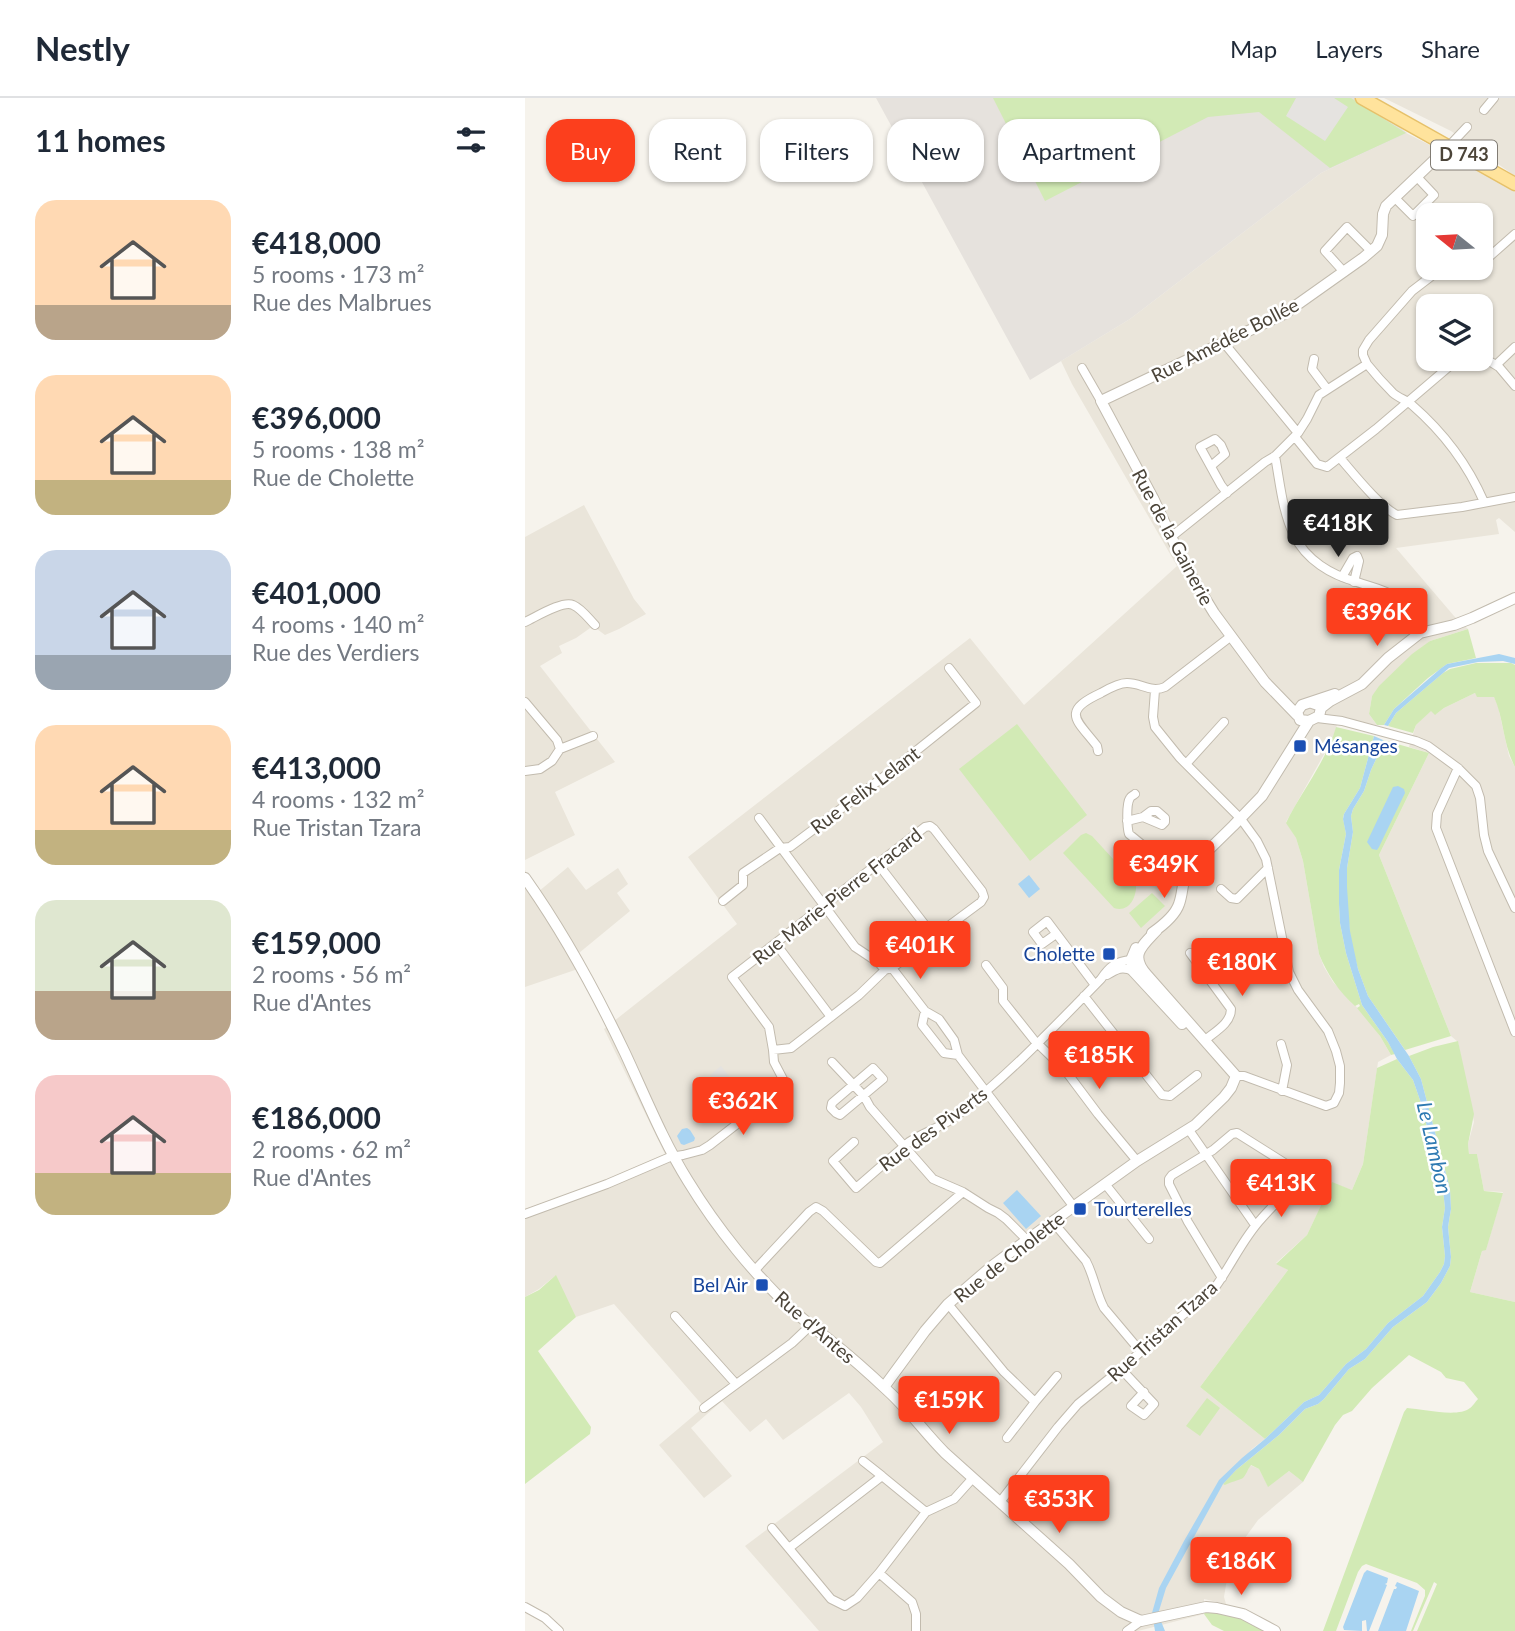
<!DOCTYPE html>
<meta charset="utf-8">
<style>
:root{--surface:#fff;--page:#f2f2f3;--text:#1f2937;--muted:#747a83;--line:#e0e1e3;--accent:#fc3f1d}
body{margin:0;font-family:Lato,sans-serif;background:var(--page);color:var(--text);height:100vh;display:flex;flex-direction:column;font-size:26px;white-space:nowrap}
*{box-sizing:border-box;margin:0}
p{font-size:23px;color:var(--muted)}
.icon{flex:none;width:38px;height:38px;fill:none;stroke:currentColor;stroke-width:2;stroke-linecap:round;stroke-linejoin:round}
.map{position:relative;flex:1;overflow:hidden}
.details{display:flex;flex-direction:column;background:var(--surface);width:525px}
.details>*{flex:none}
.guide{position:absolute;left:21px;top:21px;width:665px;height:63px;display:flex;gap:14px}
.needle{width:46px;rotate:288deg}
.fabs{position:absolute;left:891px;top:105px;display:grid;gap:14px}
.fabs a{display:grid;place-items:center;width:77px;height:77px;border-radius:14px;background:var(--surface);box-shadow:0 2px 5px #0004;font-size:35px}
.price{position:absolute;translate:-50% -60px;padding:0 16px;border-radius:7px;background:var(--accent);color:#fff;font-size:23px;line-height:46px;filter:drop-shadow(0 2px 4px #0008)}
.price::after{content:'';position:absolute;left:50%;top:42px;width:21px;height:16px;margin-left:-10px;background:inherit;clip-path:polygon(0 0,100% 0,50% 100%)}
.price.active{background:#222;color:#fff}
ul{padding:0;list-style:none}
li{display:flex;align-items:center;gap:21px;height:175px;padding:0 35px}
li span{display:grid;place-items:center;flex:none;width:196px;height:140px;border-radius:21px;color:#555}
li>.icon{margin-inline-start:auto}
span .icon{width:84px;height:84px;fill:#fffc;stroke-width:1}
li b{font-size:30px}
h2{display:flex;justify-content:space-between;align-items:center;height:84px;padding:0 35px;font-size:30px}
.tag{padding:0 24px;border-radius:21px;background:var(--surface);box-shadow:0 2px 5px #0004;font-size:24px;line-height:63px}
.tag.active{background:var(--accent);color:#fff}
header{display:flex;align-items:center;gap:42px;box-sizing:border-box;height:98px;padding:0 35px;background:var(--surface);border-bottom:2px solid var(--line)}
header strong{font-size:33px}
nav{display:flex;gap:38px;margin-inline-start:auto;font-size:24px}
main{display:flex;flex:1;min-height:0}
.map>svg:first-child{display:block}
.residential{fill:#eae5da;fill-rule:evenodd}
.industrial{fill:#e6e2dd}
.green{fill:#d2eab5}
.parking{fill:#e5e3e0}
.water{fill:#a9d4f2}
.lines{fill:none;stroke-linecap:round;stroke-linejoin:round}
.minor-casing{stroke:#c2bbae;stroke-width:10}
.tertiary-casing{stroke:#c2bbae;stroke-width:12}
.primary-casing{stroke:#e6c16a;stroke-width:15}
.minor{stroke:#fff;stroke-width:8}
.tertiary{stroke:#fff;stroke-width:10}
.primary{stroke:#ffe39c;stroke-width:12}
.transit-dot{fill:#1a4fb4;stroke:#fff;stroke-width:2.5}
.labels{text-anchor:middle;stroke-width:5;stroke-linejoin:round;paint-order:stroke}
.shield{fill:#fff;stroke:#817c74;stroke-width:2}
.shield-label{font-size:18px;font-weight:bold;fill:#4b4439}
.street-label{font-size:19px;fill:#4b4439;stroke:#fff}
.transit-label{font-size:19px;fill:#164399;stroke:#fff;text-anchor:start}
.water-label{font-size:21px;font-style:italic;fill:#2e7ab2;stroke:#fff}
</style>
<header>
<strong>Nestly</strong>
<nav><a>Map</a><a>Layers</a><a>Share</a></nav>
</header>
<main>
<section class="details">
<h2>11 homes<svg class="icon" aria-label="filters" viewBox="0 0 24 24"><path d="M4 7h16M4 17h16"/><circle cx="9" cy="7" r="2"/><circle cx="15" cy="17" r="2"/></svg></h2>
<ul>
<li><span style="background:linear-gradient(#ffd9b3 75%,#b9a48a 0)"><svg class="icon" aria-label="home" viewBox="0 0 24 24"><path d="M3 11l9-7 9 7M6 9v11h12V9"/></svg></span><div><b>€418,000</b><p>5 rooms · 173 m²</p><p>Rue des Malbrues</p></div></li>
<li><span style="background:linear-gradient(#ffd9b3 75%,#c2b280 0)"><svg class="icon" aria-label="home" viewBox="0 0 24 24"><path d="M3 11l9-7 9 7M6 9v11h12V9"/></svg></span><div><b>€396,000</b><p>5 rooms · 138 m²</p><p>Rue de Cholette</p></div></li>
<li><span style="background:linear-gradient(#c9d6e8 75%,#9aa5b1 0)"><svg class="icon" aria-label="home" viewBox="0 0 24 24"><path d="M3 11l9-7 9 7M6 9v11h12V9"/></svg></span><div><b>€401,000</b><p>4 rooms · 140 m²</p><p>Rue des Verdiers</p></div></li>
<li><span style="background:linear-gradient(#ffd9b3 75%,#c2b280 0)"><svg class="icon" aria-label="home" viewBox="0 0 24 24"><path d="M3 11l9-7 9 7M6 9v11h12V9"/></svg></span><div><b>€413,000</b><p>4 rooms · 132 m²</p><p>Rue Tristan Tzara</p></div></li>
<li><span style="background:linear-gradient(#dfe7d0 65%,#b9a48a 0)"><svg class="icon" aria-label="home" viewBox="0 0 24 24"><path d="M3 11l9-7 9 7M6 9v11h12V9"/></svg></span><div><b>€159,000</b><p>2 rooms · 56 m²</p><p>Rue d'Antes</p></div></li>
<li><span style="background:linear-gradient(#f6c9c9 70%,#c2b280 0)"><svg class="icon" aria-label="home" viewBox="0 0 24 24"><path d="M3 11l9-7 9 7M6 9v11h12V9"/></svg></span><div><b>€186,000</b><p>2 rooms · 62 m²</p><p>Rue d'Antes</p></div></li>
</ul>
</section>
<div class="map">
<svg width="990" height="1533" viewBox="0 0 990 1533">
<rect width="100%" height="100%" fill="#f6f3ec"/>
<!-- residential -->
<path class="residential" d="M859 0H990V78L926 33Z
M881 35 950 70 990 94V434L974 420 971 422 974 436 871 450 929 518 943 531 905 543 847 598 844 616 852 627 840 625 815 618 807 642 761 724 771 740 778 763 794 856 799 869 808 884 842 920 855 938 866 957 853 964 838 1066 827 1092 807 1085 782 1137 751 1165 763 1172 675 1289 740 1341 727 1351 700 1387 707 1382H712L723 1372 725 1367 734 1371 743 1388 764 1373 778 1384 733 1422 720 1440 712 1459 708 1458 701 1487 699 1499 701 1506 679 1501V1516L613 1533H294L220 1448 358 1344 336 1309 324 1295 258 1342 241 1321 225 1334 197 1303 166 1330 207 1378 179 1400 134 1347 179 1309 89 1206 51 1219 30 1178 14 1191 0 1199V1111L66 1088 140 1056 79 931 212 826 163 759 445 540 499 607 652 468 547 286 536 263 605 221 796 75ZM903 117H956V170H903ZM903 208H956V261H903Z
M59 407 109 501 121 516 94 531 80 537 68 528 51 540 34 548 37 555 15 568 90 664 30 694 50 737 0 762V439Z
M950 595 953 599H969L973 608 984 658 990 669V1204L945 1194 957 1153 961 1151 978 1094 959 1093 952 1056 944 1057 943 1046 949 1024 933 944 926 938 854 757 904 655 884 649 891 627 906 612 911 616 919 610Z
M43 769 61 792 93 770 103 786 92 795 105 813 54 855 61 867 50 872 0 889V772L13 794Z"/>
<!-- industrial -->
<path class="industrial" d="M351 0H837L882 35 796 75 605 221 505 282Z"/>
<!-- green -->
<path class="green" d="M468 0H826L881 35 805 70 734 14 683 19 520 103Z
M943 531 951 560 922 566 903 580 869 611 859 627H852L844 616 847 598 854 588 887 556 905 543Z
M951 565H986L990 567V669C978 647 979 621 969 599H952L950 595 919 610 910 617 906 613 891 627 888 635 863 628 871 615 918 575 925 571Z
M492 626 562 717 505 763 434 671Z
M811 629 849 638 835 690 819 716 818 720 821 736 814 772V806L815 825 821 855 837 907 863 944 870 956 866 957 855 938 832 910 835 908 834 906 830 908C814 894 802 876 794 856L778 763 771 740 761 725C777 692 801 664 811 629Z
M858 642 904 655 854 757 926 938 880 952 843 898 833 871 826 845 822 805V770L828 734 826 718 828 711 839 693 846 672 858 646Z
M561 735 567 738 611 786C612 799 604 815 589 810L538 755 556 737Z
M627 795 640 808 616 830 604 815Z
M933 943 949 1016 943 1046 944 1056H952L959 1093 978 1095 961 1152 957 1153 945 1194 990 1204V1533H892L912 1486 909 1484 888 1533H886L900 1498V1492L892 1485 841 1466 837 1468 833 1474 811 1533H798L879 1314 882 1310C898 1311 933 1320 945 1310 947 1309 951 1303 953 1301L939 1284 921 1280 916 1274 884 1257 847 1290 827 1313 818 1317 810 1327 778 1384 764 1373 743 1389 734 1371 726 1367C723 1371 721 1377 718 1380 715 1382 705 1384 700 1387L698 1386 711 1372 754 1337 780 1311 793 1306 799 1301 824 1271 840 1261 868 1229 902 1204 916 1185 925 1168 926 1159 923 1129 926 1111 925 1091 896 981 884 958 908 949Z
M872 961 888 982 896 1005 918 1092 920 1110 917 1129 920 1158 919 1166 915 1174 898 1198 863 1225 841 1251 821 1266 794 1297 779 1304 740 1341 675 1289 763 1172 751 1166 782 1137 807 1084 827 1092 838 1066 852 970Z
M31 1177 51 1219 13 1253 66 1329 65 1336 0 1386V1199L14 1192Z
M682 1300 695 1310 675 1338 661 1328Z
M681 1509 703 1512 750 1533H699L687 1527 679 1516Z"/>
<!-- parking -->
<path class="parking" d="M771 0H809L823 9 800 43 761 18Z
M196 968 226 1006 206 1021 191 1003 199 996 185 977Z"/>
<!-- water -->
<path class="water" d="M974 556 990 560V566L978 563 953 564 924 570 871 615 863 628 859 627 869 611 915 571 922 566Z
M849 638 858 642V646L846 672 839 693 828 711 826 718 828 734 822 770V789L825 833 833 871 843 898 884 958 896 981 925 1091 926 1111 923 1129 926 1159 925 1168 916 1185 902 1204 868 1229 840 1261 824 1271 799 1301 793 1306 780 1311 754 1337 711 1372 698 1386 641 1490 633 1516 640 1533H630L627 1515 634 1490 659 1443 694 1382 717 1360 740 1341 779 1304 794 1297 821 1266 841 1251 863 1225 898 1198 915 1174 919 1166 920 1158 917 1129 920 1110 918 1092 896 1005 888 982 872 961 863 944 837 907 821 855 815 825 814 806V772L821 736 818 721 819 716 835 690Z
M873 688 879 691 880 695 854 749 852 752 847 751 842 744 868 689Z
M504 777 515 791 504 800 493 786Z
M162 1030 165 1032 170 1040 169 1043 159 1047 156 1046 152 1038 157 1031Z
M492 1092 516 1118 501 1131 478 1105Z
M842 1472 863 1480 862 1485 860 1486 862 1487 844 1533H842L841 1522 837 1523V1533L819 1532 818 1529 839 1475Z
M872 1484 894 1493 881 1533H853L869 1491H871L872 1489 870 1488Z"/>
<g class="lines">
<defs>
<path id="minor" d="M959 12 969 0
M924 48 942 29
M870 100 888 118 909 97 892 79
M956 166 990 136
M819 174 800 153 822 129 846 153
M699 245 773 335
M956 258 974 269 990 288
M789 261 787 271 802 291
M842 266C850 276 859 286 868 295 874 300 881 302 887 307 917 333 943 367 959 404
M971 267 990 249
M557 270 576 303
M770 339 792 366 802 369 851 331 933 261
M750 358C755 384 757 413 769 437 781 462 806 477 832 484 845 489 860 491 872 500 884 508 891 521 898 533
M815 360C829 376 854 408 872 417L937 409 990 399
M686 368 700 356 696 347 690 341 675 349 696 387 702 395
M768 436 791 422 796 421 797 423 794 427 773 444
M646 439 740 364 750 358 773 335 782 321 794 297 842 266 838 257V252L844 242 887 193 917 170
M817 479 828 460 832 458 834 463 829 484
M0 524C11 519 38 502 48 507 57 511 64 521 70 527
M630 592 628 619 630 629 655 660 716 721 732 743 741 761 764 874 773 892 803 933 811 953 815 968V985L814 995 809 1005 801 1008 719 978H711
M0 604 32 642 35 651
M792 620 817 623 891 643 903 648 933 670 951 688 955 700 959 737 963 753 990 810
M573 653 572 648C552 622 535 614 576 595 583 591 593 585 602 585 616 585 626 595 640 589L705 539
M661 666 699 624
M933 670 912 716 911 730 990 934
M0 673 15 671 27 663 35 651 68 638
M610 696C609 697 606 698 605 700 601 706 602 729 604 736L658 780
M234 720 330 849 354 865 360 872
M602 723 618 719 637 727 640 724V720L632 713H626L618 719
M353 766 410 840
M696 791 706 800 712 801 743 770
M198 803 218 787V775L255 750 265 749 361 677 451 605 424 570
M531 836 517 846 508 834 522 823 570 887
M251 846 306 919
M665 855 706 911C706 925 691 933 680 942
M461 867 478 890V903L509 942 540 972 573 1016 612 1063
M713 869 740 851 758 845
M367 870 400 913 414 921 429 942 433 957 549 1109
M582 877C592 871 597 868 608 873
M559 898 637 997 645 998 672 977
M400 913 397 927 419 955 433 957
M756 946 762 967 757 993
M307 964 339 998 345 1009 408 1081 438 1094 463 1110 473 1115 481 1121 502 1142
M348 970 358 981 315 1017 311 1015 306 1010 307 1005Z
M664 1032 730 1127
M329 1044 308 1063 331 1090 384 1044C399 1034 417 1029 431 1018 484 977 530 928 576 881 584 869 591 863 606 862
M581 1087 624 1141
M0 1116 82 1086 145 1059 158 1057 177 1052 185 1047 257 991 259 983 249 964 248 952 266 950 334 897 360 872 367 870 456 804 459 799 457 793 409 731 405 728 400 729 207 879 244 929 248 952
M528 1124 561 1163C569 1178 571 1195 579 1210L616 1254
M230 1172 284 1114 291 1109 298 1113 351 1164 355 1165 438 1094
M423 1206 479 1274 510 1304 482 1340
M150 1218 211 1286
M596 1271 629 1306 619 1317 606 1308 619 1294
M510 1304 532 1278
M179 1310 267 1245 286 1227
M338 1363 357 1378
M475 1404 533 1329 553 1306 596 1271 691 1188C707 1166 718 1140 737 1120 748 1107 770 1089 769 1071L712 1035 707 1036 688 1052 647 1077 644 1081V1086L663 1124 697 1180
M247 1430 306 1501 320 1508 332 1500 354 1475 401 1414 429 1401 447 1381
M264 1450 357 1378 401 1414
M354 1475 387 1504 391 1516V1533
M0 1509 20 1520 34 1533
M602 1533 616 1523"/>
<path id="tertiary" d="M787 605 793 607 796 610 794 618 784 623 775 622 772 614 777 607 810 596
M796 610 805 603 837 586 863 560 895 535 929 527 947 520 990 500
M772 617 740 584 689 515 659 466 628 400 576 303 759 216 838 160 852 148 857 137 858 116 861 108 924 48
M0 780C39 835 71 894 100 955 120 998 138 1043 163 1083 191 1129 230 1178 270 1214 282 1225 295 1234 307 1244 326 1259 345 1276 363 1293 384 1312 400 1335 420 1355L544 1466 576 1499 596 1514 616 1523 681 1509 692 1510 718 1516 750 1533
M627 835C637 828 650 818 654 806 658 795 657 784 662 773L708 728 737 698 784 623
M611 850 606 862 608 873 657 926
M359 1289 400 1233 423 1206 467 1168 502 1142 612 1063 670 1027 699 999 706 990 711 978 622 877C604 857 617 848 632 832"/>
<path id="primary" d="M837 0 990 86"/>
</defs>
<!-- minor casing -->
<use href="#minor" class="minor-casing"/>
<!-- tertiary casing -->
<use href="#tertiary" class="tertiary-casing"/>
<!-- primary casing -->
<use href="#primary" class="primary-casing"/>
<!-- minor -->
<use href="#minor" class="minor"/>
<!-- tertiary -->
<use href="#tertiary" class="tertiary"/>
<!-- primary -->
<use href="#primary" class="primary"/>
</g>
<!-- markers -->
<g class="transit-dot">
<rect x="768" y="641" width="14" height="14" rx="3.5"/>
<rect x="577" y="849" width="14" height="14" rx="3.5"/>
<rect x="548" y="1104" width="14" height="14" rx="3.5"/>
<rect x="230" y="1180" width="14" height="14" rx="3.5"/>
</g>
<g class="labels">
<!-- shield labels -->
<rect class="shield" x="906" y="42.5" width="66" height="29" rx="5"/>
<g class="shield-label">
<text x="939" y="63">D 743</text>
</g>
<!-- street labels -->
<g class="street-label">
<text transform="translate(700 242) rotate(-27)" y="7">Rue Amédée Bollée</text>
<text transform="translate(648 439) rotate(62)" y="7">Rue de la Gainerie</text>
<text transform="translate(340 692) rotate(-37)" y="7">Rue Felix Lelant</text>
<text transform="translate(312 798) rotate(-38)" y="7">Rue Marie-Pierre Fracard</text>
<text transform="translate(408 1031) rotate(-36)" y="7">Rue des Piverts</text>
<text transform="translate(484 1159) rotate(-38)" y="7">Rue de Cholette</text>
<text transform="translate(290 1229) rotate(41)" y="7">Rue d'Antes</text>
<text transform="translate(637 1233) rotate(-42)" y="7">Rue Tristan Tzara</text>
</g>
<!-- transit labels -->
<g class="transit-label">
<text x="789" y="655">Mésanges</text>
<text x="570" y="863" text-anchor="end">Cholette</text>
<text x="569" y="1118">Tourterelles</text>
<text x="223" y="1194" text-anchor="end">Bel Air</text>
</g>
<!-- water labels -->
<g class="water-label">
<text transform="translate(909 1050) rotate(77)" y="7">Le Lambon</text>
</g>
</g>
</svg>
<div class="fabs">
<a><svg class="needle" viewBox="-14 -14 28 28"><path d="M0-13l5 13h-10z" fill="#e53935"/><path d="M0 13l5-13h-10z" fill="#747a83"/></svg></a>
<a><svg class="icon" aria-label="layers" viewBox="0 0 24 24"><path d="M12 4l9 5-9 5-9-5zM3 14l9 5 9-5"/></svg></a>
</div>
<b class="price active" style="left:813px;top:461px">€418K</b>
<b class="price" style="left:852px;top:550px">€396K</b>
<b class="price" style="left:639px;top:802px">€349K</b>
<b class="price" style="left:395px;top:883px">€401K</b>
<b class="price" style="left:717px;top:900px">€180K</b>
<b class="price" style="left:574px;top:993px">€185K</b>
<b class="price" style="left:218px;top:1039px">€362K</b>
<b class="price" style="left:756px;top:1121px">€413K</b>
<b class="price" style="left:424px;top:1338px">€159K</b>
<b class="price" style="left:534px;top:1437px">€353K</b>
<b class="price" style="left:716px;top:1499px">€186K</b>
<div class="guide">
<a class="tag active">Buy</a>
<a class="tag">Rent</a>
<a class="tag">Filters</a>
<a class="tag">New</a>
<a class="tag">Apartment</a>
</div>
</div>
</main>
